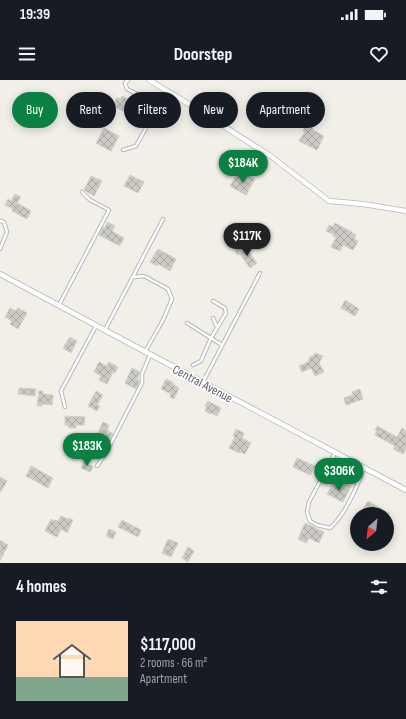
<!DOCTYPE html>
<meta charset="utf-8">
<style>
:root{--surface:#171b24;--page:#20242c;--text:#f1f3f6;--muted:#9ea1a6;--line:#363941;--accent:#0b8043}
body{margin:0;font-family:"Sofia Sans Condensed",sans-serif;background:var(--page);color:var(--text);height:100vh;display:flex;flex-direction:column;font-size:15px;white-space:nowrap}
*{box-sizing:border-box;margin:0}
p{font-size:13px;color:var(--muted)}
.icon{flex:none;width:22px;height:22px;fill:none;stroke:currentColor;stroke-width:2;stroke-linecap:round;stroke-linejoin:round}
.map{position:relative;height:483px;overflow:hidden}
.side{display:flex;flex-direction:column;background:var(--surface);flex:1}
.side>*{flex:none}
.top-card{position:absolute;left:12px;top:12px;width:382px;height:36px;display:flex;gap:8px}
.needle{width:26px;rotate:208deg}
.controls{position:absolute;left:350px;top:427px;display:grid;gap:8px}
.controls a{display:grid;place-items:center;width:44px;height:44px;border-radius:50%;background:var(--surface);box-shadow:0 2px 10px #0003;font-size:20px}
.price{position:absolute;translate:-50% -34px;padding:0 9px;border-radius:14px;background:var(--accent);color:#fff;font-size:13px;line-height:26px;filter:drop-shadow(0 1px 2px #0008)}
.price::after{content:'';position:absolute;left:50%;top:24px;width:12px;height:9px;margin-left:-6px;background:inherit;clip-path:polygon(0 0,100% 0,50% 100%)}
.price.selected{background:#222;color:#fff}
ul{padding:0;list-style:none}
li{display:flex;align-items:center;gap:12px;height:100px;padding:0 16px}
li+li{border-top:1px solid var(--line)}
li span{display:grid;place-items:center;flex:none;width:112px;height:80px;border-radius:0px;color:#555}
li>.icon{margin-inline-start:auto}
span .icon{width:48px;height:48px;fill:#fffc;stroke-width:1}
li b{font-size:17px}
h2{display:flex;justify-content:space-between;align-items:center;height:48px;padding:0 16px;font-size:17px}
.chip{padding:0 14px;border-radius:18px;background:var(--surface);box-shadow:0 2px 10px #0003;font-size:14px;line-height:36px}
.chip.selected{background:var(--accent);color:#fff}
.status{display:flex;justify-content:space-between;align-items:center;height:28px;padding:0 20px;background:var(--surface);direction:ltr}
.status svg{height:11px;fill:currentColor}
header{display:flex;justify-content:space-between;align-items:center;height:52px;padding:0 16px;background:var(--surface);font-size:18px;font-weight:700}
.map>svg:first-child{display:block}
.building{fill:url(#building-cross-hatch);stroke:#d6d1c6}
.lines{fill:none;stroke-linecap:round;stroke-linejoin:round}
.lane-casing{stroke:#b5b8bc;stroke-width:4.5}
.street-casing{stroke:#b5b8bc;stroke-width:6}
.lane{stroke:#fff;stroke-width:2.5}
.street{stroke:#fff;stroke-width:4.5}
.labels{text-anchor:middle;stroke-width:3.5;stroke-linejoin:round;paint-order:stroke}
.street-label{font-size:13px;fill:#5f6368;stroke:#fff}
</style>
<div class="status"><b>19:39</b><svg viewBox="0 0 49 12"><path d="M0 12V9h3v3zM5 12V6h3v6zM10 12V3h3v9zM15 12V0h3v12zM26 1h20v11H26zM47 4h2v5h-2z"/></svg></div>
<header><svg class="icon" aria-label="menu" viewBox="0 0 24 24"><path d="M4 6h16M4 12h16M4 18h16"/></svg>Doorstep<svg class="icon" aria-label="heart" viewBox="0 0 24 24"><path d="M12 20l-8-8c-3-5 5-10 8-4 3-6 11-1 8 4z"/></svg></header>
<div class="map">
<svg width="406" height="483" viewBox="0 0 406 483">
<defs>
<pattern id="building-cross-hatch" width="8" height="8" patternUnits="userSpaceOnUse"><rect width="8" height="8" fill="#cccac5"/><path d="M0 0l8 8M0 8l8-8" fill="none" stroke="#a9a8a4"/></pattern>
</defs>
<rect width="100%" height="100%" fill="#f1efe8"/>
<!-- building -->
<path class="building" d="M122 16 142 26 136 38 113 26 117 18 121 19Z
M306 44 313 48V50L324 56 317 70 299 61 305 52 303 51Z
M104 48 119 56 111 71 96 63Z
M237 94 246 99 248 95 255 99 246 115 230 106Z
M130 95 144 102 138 113 124 106Z
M91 96 102 101 94 116 84 110Z
M15 114 21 117 17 123 31 131 27 139 12 131 13 129 5 125 8 119 11 121Z
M107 142 115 146 112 151 124 158 120 166 99 155 103 147 105 148Z
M335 143 352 152V153L356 155 354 159 358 161 353 170 343 165 340 171 331 167 336 158 333 156 334 155 326 151 329 145 333 147Z
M241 167 244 170 246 168 257 183 250 188 240 174 238 175 235 171Z
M158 169 176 179 170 191 158 184 157 186 150 182Z
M345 220 359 229 355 236 341 228Z
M10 228 16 231 18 228 27 233 18 249 10 244 12 241 5 237Z
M70 257 77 261 71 273 63 268Z
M315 273 323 276 319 283 324 292 315 296 311 288 302 292 299 286 308 282 310 277 314 275Z
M99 282 107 286 109 282 118 287 115 293 113 292 107 304 99 300 101 296 94 292Z
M132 288 140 292 137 299 139 300V302L136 309 125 303Z
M166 299 174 303 173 304 179 308 174 319 170 317 171 314 161 309Z
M19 308 36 309 35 316 18 314Z
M360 309 363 319 346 325 344 318 353 315 352 312Z
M39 311H43V314L53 315 52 325 42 324V326H37Z
M96 311 103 315 97 325 100 326 97 331 88 326Z
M208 321 221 328 217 336 211 333 210 334 205 331 207 327 205 326Z
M65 336 85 337 84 345H76V348H69V346L65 345Z
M103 342 109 345 107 350 113 354 108 362 97 355Z
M377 346 397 357 402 348 406 351V369L403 374 393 369 395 366 375 355 377 351 375 350Z
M236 349 244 353 242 358 251 363 245 374 240 372 239 373 229 368 235 357 233 356Z
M297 378 315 386 310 395 293 387Z
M84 382 93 387 90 392 81 388Z
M31 386 53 398 48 408 26 396Z
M0 397 7 401 0 413Z
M333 403 342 408 345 403 351 406 343 422 327 414Z
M368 421 390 434H363L364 432 362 431Z
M61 436 68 439V438L73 440 67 453 61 449 57 457 45 451 51 439 54 441 55 440 58 441Z
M122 440 141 450 138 457 118 447Z
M305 443 324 452 319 463 309 458 306 463 298 459Z
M109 449 116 452 113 459 106 456Z
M168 459 178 463 171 477 162 473Z
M0 460 8 465 0 481Z
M188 467 194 471 188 482 182 478Z"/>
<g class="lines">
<defs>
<path id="lane" d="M128 0 125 3 127 9 141 16 161 21 171 13
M123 70 136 66 161 21
M0 141 4 142 7 152 0 169
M134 197 144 196 168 209 172 219 163 240 145 272
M59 225 109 130 90 120 82 112
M213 238 217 247
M187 243 222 265
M105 250 163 139
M193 285 201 281 211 258 226 233 225 228 213 221
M203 302 260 193
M65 327 61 311 96 246
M335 373 309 422 307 432 310 441 317 445 330 448C345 435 357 407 364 388
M330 383 350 398 359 401
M97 386 106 373 142 303V294L150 275"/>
<path id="street" d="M149 0 192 26 272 77 329 121 363 124 406 131
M0 194 142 270 406 410"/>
</defs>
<!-- lane casing -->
<use href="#lane" class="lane-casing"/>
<!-- street casing -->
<use href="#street" class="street-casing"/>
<!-- lane -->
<use href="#lane" class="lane"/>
<!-- street -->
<use href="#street" class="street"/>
</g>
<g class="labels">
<!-- street labels -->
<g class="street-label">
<text transform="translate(203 303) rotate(28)" y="5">Central Avenue</text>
</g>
</g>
</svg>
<div class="controls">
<a><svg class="needle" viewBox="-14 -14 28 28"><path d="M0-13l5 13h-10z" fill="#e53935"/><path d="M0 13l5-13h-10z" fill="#9ea1a6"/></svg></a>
</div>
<b class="price" style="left:243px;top:104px">$184K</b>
<b class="price selected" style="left:247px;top:177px">$117K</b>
<b class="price" style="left:87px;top:387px">$183K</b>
<b class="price" style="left:339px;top:412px">$306K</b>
<div class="top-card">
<a class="chip selected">Buy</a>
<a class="chip">Rent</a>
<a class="chip">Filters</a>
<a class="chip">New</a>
<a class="chip">Apartment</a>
</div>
</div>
<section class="side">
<h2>4 homes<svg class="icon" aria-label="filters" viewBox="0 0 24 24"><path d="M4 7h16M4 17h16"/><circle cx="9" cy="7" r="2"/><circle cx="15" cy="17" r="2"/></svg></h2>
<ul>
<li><span style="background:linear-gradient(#ffd9b3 70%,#7fa58c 0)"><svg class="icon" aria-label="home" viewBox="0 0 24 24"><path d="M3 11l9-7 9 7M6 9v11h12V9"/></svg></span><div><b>$117,000</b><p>2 rooms · 66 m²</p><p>Apartment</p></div></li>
</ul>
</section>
